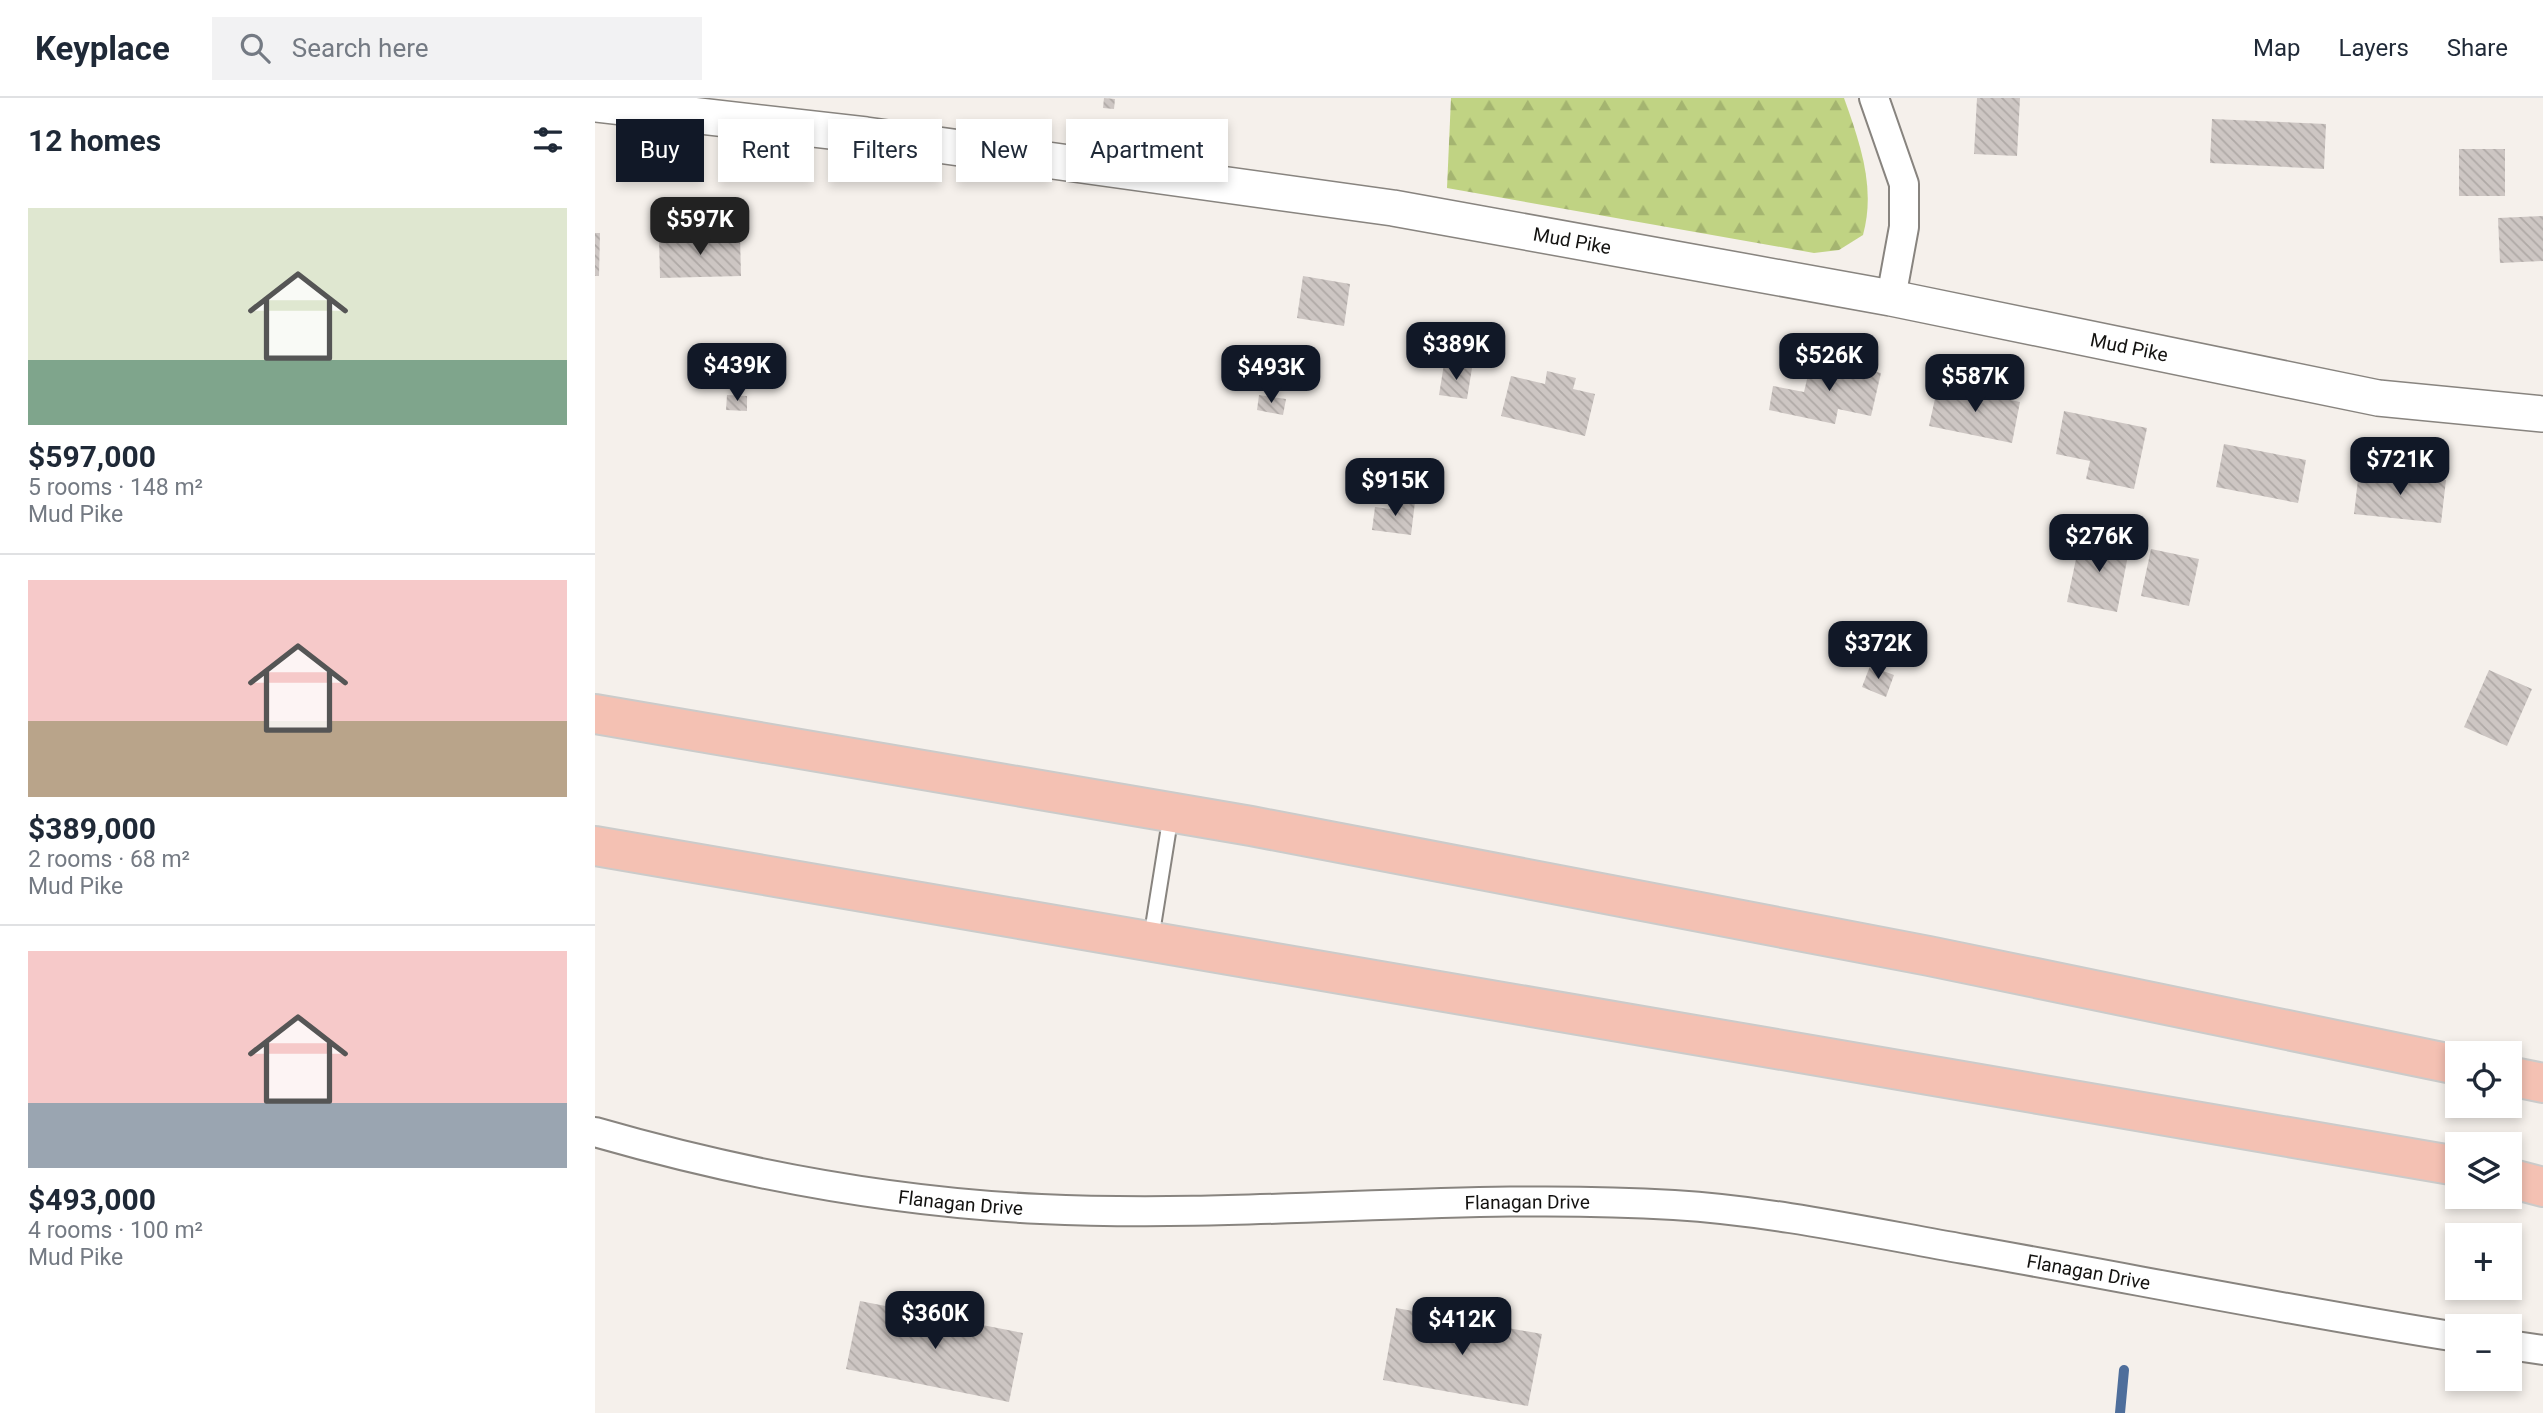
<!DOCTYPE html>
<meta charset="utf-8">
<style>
:root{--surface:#fff;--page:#f2f2f3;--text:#1f2937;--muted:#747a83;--line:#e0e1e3;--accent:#111827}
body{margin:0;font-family:Roboto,sans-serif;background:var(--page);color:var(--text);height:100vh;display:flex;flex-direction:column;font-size:26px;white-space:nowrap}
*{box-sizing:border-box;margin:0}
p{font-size:23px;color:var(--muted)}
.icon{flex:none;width:38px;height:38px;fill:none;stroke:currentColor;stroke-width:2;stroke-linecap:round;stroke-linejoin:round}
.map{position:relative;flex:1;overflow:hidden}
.drawer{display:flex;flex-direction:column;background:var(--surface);width:595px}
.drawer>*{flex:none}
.banner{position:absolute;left:21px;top:21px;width:665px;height:63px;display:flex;gap:14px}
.fabs{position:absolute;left:1850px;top:943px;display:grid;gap:14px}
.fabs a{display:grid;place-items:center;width:77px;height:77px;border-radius:0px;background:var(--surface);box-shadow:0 4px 10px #0003;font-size:35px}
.price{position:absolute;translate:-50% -60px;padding:0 16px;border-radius:14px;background:var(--accent);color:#fff;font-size:23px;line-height:46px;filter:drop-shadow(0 2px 4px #0008)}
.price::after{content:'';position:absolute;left:50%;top:42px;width:21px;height:16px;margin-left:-10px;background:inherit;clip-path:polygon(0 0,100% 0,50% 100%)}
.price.selected{background:#222;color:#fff}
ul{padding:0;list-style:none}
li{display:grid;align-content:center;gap:14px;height:371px;padding:0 28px}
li+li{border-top:2px solid var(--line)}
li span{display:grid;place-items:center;height:217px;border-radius:0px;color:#555}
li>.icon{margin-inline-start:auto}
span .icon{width:126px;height:126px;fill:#fffc;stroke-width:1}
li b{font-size:30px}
h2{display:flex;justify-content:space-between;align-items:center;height:84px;padding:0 28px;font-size:30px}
.pill{padding:0 24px;border-radius:0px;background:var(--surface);box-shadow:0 4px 10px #0003;font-size:24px;line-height:63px}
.pill.selected{background:var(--accent);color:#fff}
header{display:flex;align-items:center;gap:42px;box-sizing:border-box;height:98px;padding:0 35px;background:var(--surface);border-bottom:2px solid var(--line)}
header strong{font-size:33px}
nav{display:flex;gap:38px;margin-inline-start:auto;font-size:24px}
.search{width:490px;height:63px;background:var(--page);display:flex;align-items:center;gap:18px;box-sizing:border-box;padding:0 24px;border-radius:0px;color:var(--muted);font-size:26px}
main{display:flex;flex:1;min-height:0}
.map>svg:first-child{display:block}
.forest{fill:url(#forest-firs)}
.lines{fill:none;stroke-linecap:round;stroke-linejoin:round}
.stream{stroke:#4e6e9b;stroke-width:10}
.building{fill:url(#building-back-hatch)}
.service-casing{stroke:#88847f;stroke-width:18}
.minor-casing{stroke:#88847f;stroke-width:32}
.tertiary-casing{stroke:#88847f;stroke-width:38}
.motorway-casing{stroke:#cbcbca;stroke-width:42}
.service{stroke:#fff;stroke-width:14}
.minor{stroke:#fff;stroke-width:28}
.tertiary{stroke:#fff;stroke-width:35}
.motorway{stroke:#f4c1b3;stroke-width:38}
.labels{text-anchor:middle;stroke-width:5;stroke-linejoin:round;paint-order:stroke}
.street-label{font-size:19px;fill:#131210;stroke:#fffefd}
</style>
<header>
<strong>Keyplace</strong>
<div class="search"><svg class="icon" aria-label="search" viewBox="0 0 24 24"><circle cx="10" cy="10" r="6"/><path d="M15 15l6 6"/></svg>Search here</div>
<nav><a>Map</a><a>Layers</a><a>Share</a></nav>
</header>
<main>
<section class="drawer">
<h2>12 homes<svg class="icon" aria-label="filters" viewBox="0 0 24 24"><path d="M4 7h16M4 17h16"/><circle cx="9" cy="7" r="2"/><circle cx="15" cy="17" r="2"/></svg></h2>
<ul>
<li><span style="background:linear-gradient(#dfe7d0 70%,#7fa58c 0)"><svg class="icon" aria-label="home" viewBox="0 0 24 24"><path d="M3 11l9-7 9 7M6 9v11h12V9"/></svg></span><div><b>$597,000</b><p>5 rooms · 148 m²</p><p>Mud Pike</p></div></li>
<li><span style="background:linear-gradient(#f6c9c9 65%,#b9a48a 0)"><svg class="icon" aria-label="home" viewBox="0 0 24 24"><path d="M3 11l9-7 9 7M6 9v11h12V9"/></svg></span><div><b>$389,000</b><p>2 rooms · 68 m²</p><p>Mud Pike</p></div></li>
<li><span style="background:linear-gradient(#f6c9c9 70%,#9aa5b1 0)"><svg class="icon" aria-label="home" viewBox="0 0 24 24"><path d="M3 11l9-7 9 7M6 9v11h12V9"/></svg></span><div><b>$493,000</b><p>4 rooms · 100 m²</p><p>Mud Pike</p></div></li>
</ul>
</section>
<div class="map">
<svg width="1948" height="1315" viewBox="0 0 1948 1315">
<defs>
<pattern id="forest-firs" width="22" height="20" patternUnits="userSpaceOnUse" patternTransform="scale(1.75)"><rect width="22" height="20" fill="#c0d383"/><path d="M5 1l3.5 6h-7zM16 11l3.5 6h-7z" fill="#a4b470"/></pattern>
<pattern id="building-back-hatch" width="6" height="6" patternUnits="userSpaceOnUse" patternTransform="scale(1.75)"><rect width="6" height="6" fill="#cdc6c3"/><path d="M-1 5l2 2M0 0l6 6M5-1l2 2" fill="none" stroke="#afa9a6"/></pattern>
</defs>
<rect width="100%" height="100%" fill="#f5f0eb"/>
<!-- forest -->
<path class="forest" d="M856 0H1249C1265 45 1281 90 1268 137L1244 152 1219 155 852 90Z"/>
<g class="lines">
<!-- stream -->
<path class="stream" d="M1525 1315 1529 1272"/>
</g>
<!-- building -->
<path class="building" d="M509 0 520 1 519 11 508 10Z
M1382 0H1425L1422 58 1379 56Z
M1617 21 1731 26 1729 71 1615 65Z
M1864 51H1910V98H1864Z
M1948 118V163L1905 165 1903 120Z
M0 135H5L4 178H0Z
M145 137 146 178 65 180 64 139Z
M708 178 755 186 749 228 702 220Z
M1217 260 1286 275 1276 318 1243 311 1240 326 1174 312 1178 288 1209 294Z
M849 266 877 270 872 301 844 297Z
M952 273 981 280 978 291 1000 296 990 338 906 318 916 278 950 286Z
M1343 287 1425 304 1417 345 1334 328Z
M132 297 152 298V313L131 312Z
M664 297 691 301 688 317 662 312Z
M1469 313 1552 330 1539 391 1491 381 1495 363 1461 356Z
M1629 346 1711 362 1703 405 1621 389Z
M1764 373 1851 382 1846 425 1759 416Z
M797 401 820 404 816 437 777 432 780 409 795 411Z
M1486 437 1535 447 1522 514 1472 504Z
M1556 451 1604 461 1594 508 1546 498Z
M1275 568 1299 577 1291 599 1267 589Z
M1894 572 1937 591 1912 648 1869 629Z
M265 1203 428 1235 414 1304 251 1271Z
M801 1210 947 1236 933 1308 788 1282Z"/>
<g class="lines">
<defs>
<path id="service" d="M556 841 576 716"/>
<g id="minor">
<path d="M1279 0 1309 86V129L1296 200"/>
<path id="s1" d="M0 1034C146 1076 294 1104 446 1111 657 1121 869 1094 1079 1107 1177 1113 1273 1134 1369 1151 1533 1180 1697 1213 1862 1239"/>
<path d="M1914 1247 1948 1252"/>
</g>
<g id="tertiary">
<path id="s2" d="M0 6 271 37 798 110 1296 200 1783 300 1948 316"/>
</g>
<path id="motorway" d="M0 616 656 728 1334 858 1862 967
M0 748 1862 1068
M1914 978 1948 985
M1914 1080 1948 1089"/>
</defs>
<!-- service casing -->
<use href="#service" class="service-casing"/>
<!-- minor casing -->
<use href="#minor" class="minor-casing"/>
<!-- tertiary casing -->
<use href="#tertiary" class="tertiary-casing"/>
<!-- motorway casing -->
<use href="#motorway" class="motorway-casing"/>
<!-- service -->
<use href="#service" class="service"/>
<!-- minor -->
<use href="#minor" class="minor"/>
<!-- tertiary -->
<use href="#tertiary" class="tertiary"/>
<!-- motorway -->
<use href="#motorway" class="motorway"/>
</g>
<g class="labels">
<!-- street labels -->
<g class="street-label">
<text dy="7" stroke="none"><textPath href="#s2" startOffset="987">Mud Pike</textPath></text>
<text dy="7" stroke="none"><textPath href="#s2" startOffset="1554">Mud Pike</textPath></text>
<text dy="7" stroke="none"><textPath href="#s1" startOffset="373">Flanagan Drive</textPath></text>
<text dy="7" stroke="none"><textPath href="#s1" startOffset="940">Flanagan Drive</textPath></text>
<text dy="7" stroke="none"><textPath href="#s1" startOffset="1507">Flanagan Drive</textPath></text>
</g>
</g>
</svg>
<div class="fabs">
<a><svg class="icon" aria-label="locate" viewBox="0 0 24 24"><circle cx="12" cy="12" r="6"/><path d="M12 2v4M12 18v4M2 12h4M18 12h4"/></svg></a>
<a><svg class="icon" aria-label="layers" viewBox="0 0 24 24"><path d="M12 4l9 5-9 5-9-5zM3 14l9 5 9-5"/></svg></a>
<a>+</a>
<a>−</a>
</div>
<b class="price selected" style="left:105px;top:159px">$597K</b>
<b class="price" style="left:861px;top:284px">$389K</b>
<b class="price" style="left:1234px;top:295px">$526K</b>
<b class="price" style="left:142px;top:305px">$439K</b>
<b class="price" style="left:676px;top:307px">$493K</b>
<b class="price" style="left:1380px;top:316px">$587K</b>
<b class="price" style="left:1805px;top:399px">$721K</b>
<b class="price" style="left:800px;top:420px">$915K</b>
<b class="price" style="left:1504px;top:476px">$276K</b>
<b class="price" style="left:1283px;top:583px">$372K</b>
<b class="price" style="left:340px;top:1253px">$360K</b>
<b class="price" style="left:867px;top:1259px">$412K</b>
<div class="banner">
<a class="pill selected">Buy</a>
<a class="pill">Rent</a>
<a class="pill">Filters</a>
<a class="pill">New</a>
<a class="pill">Apartment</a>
</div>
</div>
</main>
